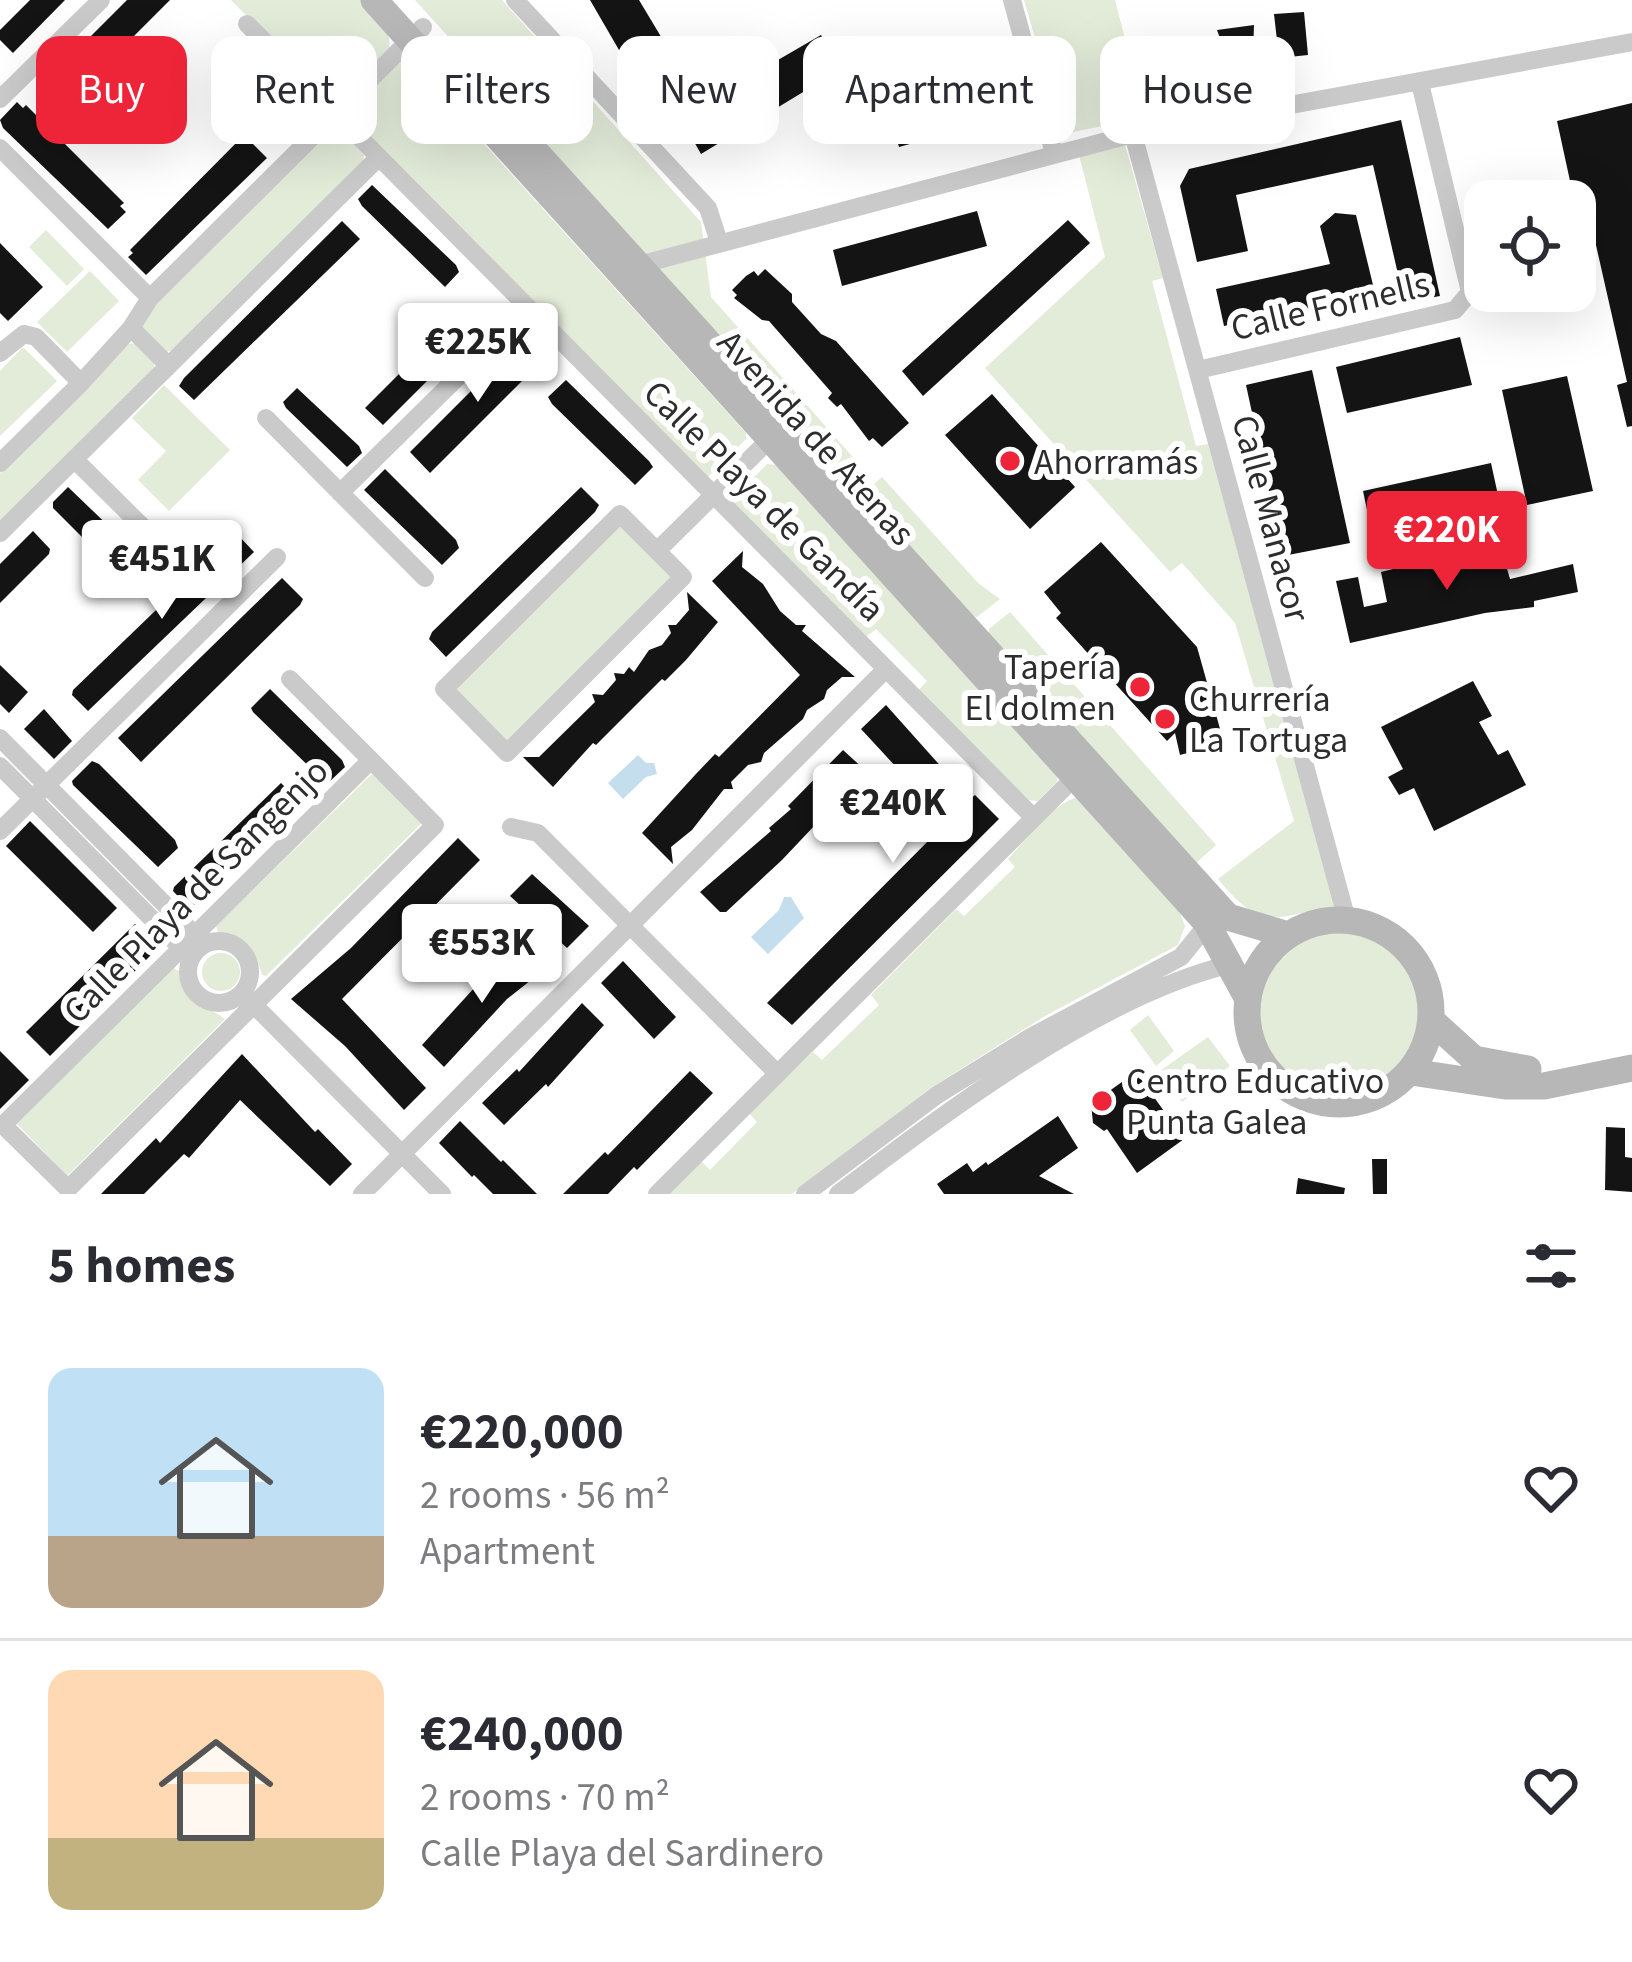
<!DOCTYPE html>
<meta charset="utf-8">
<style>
:root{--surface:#fff;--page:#f2f2f3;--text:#2b2b33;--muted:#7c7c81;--line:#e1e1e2;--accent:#ee2539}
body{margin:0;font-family:"Source Sans 3",sans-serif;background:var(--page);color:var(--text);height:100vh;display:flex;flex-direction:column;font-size:45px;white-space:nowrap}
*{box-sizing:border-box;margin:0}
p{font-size:39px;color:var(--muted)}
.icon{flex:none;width:66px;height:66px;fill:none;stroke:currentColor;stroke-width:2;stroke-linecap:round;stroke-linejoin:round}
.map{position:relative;height:1194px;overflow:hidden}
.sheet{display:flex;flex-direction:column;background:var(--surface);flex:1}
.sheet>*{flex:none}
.banner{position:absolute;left:36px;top:36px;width:1560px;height:108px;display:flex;gap:24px}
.controls{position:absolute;left:1464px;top:180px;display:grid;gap:24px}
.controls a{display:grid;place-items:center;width:132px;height:132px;border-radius:24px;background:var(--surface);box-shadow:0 12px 48px #0002;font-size:60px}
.price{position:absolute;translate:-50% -102px;padding:0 27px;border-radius:12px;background:#fff;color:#222;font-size:39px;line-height:78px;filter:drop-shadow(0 3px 6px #0008)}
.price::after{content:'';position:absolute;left:50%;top:72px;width:36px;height:27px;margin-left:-18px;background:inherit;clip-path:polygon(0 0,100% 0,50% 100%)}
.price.active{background:var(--accent);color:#fff}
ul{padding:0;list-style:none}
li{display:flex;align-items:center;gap:36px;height:300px;padding:0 48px}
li+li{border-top:3px solid var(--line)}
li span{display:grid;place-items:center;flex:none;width:336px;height:240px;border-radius:24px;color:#555}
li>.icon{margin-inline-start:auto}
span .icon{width:144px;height:144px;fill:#fffc;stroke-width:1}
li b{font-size:51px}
h2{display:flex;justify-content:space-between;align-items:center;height:144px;padding:0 48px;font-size:51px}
.pill{padding:0 42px;border-radius:24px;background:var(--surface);box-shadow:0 12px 48px #0002;font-size:42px;line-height:108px}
.pill.active{background:var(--accent);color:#fff}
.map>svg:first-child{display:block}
.green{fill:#e3ebd9}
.water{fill:#c4deed}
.building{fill:#141414}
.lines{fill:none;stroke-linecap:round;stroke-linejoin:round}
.minor{stroke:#cacaca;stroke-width:18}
.secondary{stroke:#b7b7b7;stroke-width:27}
.poi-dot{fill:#ee2539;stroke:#fff;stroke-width:4.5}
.labels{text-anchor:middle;stroke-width:12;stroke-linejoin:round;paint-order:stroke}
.street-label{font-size:36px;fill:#2d2d2d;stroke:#fff}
.poi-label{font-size:36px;fill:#2d2d2d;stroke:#fff;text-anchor:start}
</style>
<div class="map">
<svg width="1632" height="1194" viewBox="0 0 1632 1194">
<rect width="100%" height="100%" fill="#fff"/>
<!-- green -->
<path class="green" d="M231 0H361C373 14 393 28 389 48L338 101H331Z
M415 0H502L701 222 711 297 859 464 846 476Z
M1024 0H1115L1132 66 1187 102 1188 109 1063 134Z
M409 61 746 433V439L707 478 350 119 351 111 401 62Z
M340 130 364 155 363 164 174 350 165 352 141 327V315L330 132Z
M1125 145 1163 278 1152 281 1196 446 1208 444 1337 907C1274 914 1266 937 1218 879L1294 821 1235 623 1182 563 1170 572 985 368 1105 257 1079 155Z
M46 230 84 269 67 286 29 247Z
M90 271 119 301 67 352 37 322Z
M136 343 154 362V371L0 523V473L128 344Z
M23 347 57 381 0 436V371Z
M164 385 230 450 169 511 138 480 166 451 132 418Z
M767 464 777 465 1057 777V782L1038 801 1029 800 918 691 927 681 876 629 866 637 735 506V497Z
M882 477 978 583 1000 599 977 617 972 616 862 495Z
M621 524 672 576 506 742 455 690Z
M1010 612 1216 845 1196 863 989 635V629Z
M372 774 423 822 266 976 262 975C254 948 246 937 218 932L216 926Z
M1077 797 1179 911 1185 926 1178 945 1045 1016 932 1087 792 1194H669L701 1161 710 1170 757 1122 749 1113 813 1052 822 1060 879 1005 871 995 956 909 964 916 1015 867 1008 859C1027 838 1050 806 1077 797Z
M1255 1012a84 84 0 1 1 168 0a84 84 0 1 1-168 0Z
M202 972a19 19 0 1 1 38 0a19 19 0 1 1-38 0Z
M173 968 179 971C187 1009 200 1000 225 1019L67 1176 17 1124Z
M1148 1015 1174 1051 1156 1066 1130 1030Z
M1208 1037 1230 1066 1182 1102 1160 1071Z"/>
<!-- water -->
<path class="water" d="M638 755 646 763H654L657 774 646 777 623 799 608 783Z
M784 897H791L804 918 768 954 751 937 779 910Z"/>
<!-- building -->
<path class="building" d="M30 0H65L13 53 0 40V30Z
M127 0H170L65 105 44 83Z
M590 0H639L675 60 637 81Z
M1304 12 1308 55 1279 58 1274 14Z
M1254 25 1253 56 1228 60 1217 30Z
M821 35 841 69 701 154 680 117Z
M1183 37 1189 71 1176 73 1173 63 1155 67 1143 61 1142 45Z
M245 54 306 114 309 121 291 139 229 80 227 73Z
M970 69 986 125 966 129 964 119 914 134 917 142 899 147 883 93 902 88 905 96 924 92 955 82 953 74Z
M17 102 23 108 26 105 124 203 120 206 126 212 108 229 3 128 0 120Z
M1632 103V426L1627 427 1617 385 1627 382 1586 201 1575 204 1557 121Z
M1401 120 1440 296 1342 314 1339 302 1224 326 1216 289 1330 264 1320 226 1335 213 1356 215 1374 289 1400 283 1373 165 1236 195 1248 251 1197 262 1180 186 1189 169Z
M244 135 267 158 146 275 128 257 133 253 130 250Z
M372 185 456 265 459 272 445 287 362 206 358 199Z
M977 211 987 246 842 286 833 250Z
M1068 220 1090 243 923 396 902 371Z
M342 221 360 239 194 400 179 386 184 378Z
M0 243 43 287 8 321 0 313Z
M765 269 792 294V302L821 334 836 341 909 423 882 447 873 438 869 441 841 404 837 407 828 398 832 393 769 321 762 320 734 298 737 295 732 290 746 276 754 271 758 276Z
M458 315 477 331 383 425 365 408Z
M530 334 548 352 545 358 430 473 410 452 507 355 514 361 524 350 519 345Z
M1460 337 1472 385 1347 413 1336 367Z
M1312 370 1350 543 1283 556 1246 385Z
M1567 376 1593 491 1527 505 1502 390Z
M566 380 649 461 653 467 635 485 552 404 548 397Z
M297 388 359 446 362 453 347 467 286 408 283 402Z
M992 394 1075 487 1030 529 945 435Z
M1491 463 1501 509 1373 538 1363 491Z
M385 469 456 540 459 548 442 565 364 490Z
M68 487 145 561 128 578H123L53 508V502Z
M581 487 599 505 595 512 446 657 429 639 432 632Z
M33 531 50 549 49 554 0 603V564Z
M236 533 254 552 88 711 72 695 73 690Z
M1101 542 1197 647 1224 743 1180 755 1175 733 1167 741 1056 618 1061 613 1044 592Z
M1501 548 1510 579 1573 564 1578 592 1534 601V607L1485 613 1350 643 1336 581 1358 577 1364 607 1387 602 1381 572 1454 554 1455 558Z
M743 551 742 567 763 584 780 611 796 625H806L802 631 855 677H842L827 690 824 699 807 710 803 719 764 753 761 762 748 765 731 782 733 789H724L692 830 671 847 673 864 642 833 695 775 715 754 719 757 800 675 712 581Z
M282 578 303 599 300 605 141 762 118 738Z
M687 592 718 622 686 660 665 681 662 679 596 745 593 743 553 787 523 757H539L595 702 592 694 603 695 616 680 614 673 624 674 629 667 634 672 649 650 662 645 671 633 668 625H676L689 610Z
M0 665 28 692 9 713 0 704Z
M1473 681 1492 716 1479 722 1498 755 1508 750 1526 785 1434 831 1414 788 1399 795 1388 777 1403 769 1381 727Z
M270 689 342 760 345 767 327 784 253 712 251 708Z
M886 705 970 799 975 795 999 819 792 1025 767 1003 947 822 861 729Z
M44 709 72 741 54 759 24 729Z
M843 750 866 771 782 860 726 912H720L700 892 771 831 769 828 791 809 788 806Z
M92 761 99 764 175 840 178 848 158 867 73 785 72 781Z
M281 783 299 801 296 807 190 909 173 891 174 887Z
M30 821 117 908 93 932 6 846Z
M458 838 480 860 342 999 426 1088 404 1110 345 1046 291 999 351 948Z
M532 874 589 926 567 948 510 896Z
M135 924 159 947 50 1056 26 1032Z
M523 947 545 969 507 999 444 1067 422 1045 476 986Z
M623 961 676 1017 654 1039 601 983Z
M582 1003 604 1025 548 1087 546 1084 504 1125 482 1103 517 1069 519 1072Z
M0 1051 29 1080 0 1109Z
M242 1054 315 1132 318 1129 352 1164 330 1186 240 1100 189 1158 184 1154 144 1194H101L156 1138 160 1143Z
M690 1071 713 1093 637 1170 634 1167 608 1194H563L605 1152 608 1155Z
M1136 1072 1184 1139 1137 1173 1107 1129 1104 1131 1093 1123 1091 1104Z
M1058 1116 1078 1148 1039 1176 1074 1194H944L937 1184 967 1163 973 1172 986 1162 988 1165Z
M460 1121 501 1162 503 1160 537 1194H493L474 1175 472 1177 439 1143Z
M1606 1127 1625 1128V1157L1632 1158V1192L1605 1190Z
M1372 1159H1387V1194H1373Z
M1298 1178 1345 1188 1344 1194H1296Z"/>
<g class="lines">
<!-- minor -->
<path class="minor" d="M515 0 708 208 719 242
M1012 0 1054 153
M247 24 1034 818
M0 99 101 0
M1133 134 1347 920
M0 148 150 298
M633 271 639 265 1133 134 1632 42
M131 328 168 365
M0 353 24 334 36 337 81 383
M1198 370 1455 310 1470 292 1420 83
M266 418 425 578
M74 459 157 541
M0 463 81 383 131 328 150 298 423 27
M340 493 528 308
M620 514 683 577 507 753 444 689Z
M0 533 378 158
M657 551 776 433
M290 679 371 760
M0 738 201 941
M371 760 435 825 68 1189 3 1125Z
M0 766 191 958
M511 827 538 833 777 1073
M0 831 277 557
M188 972a31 31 0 1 1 62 0a31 31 0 1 1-62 0Z
M242 993 442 1194
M362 1194 886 669
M657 1194 1075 777
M805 1194 937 1095 1029 1038 1181 957 1211 920
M838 1194C944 1113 1102 994 1232 964"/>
<!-- secondary -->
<path class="secondary" d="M374 0 1206 922 1248 999
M496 108 1228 917 1288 935
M1247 1012a92 92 0 1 1 184 0a92 92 0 1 1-184 0Z
M1432 1021 1474 1059 1528 1069
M1411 1072 1505 1086H1544L1632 1068"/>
</g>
<!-- markers -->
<g class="poi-dot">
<circle cx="1010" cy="461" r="12"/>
<circle cx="1140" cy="687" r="12"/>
<circle cx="1165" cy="719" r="12"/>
<circle cx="1102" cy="1101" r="12"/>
</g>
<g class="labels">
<!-- street labels -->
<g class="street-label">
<text transform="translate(1330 305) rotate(-13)" y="13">Calle Fornells</text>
<text transform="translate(817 437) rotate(48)" y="13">Avenida de Atenas</text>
<text transform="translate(765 500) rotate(45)" y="13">Calle Playa de Gandía</text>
<text transform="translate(1272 518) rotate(75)" y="13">Calle Manacor</text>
<text transform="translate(195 890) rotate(-45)" y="13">Calle Playa de Sangenjo</text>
</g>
<!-- poi labels -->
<g class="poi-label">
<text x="1034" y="474">Ahorramás</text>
<text x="1116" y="679" text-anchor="end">Tapería<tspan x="1116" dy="41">El dolmen</tspan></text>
<text x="1189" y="711">Churrería<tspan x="1189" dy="41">La Tortuga</tspan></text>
<text x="1126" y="1093">Centro Educativo<tspan x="1126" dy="41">Punta Galea</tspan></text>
</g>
</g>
</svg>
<div class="controls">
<a><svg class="icon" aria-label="locate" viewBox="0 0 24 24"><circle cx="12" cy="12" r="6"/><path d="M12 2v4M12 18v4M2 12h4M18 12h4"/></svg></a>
</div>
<b class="price" style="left:478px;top:405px">€225K</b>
<b class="price active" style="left:1447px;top:593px">€220K</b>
<b class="price" style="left:162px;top:622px">€451K</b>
<b class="price" style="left:893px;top:866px">€240K</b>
<b class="price" style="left:482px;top:1006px">€553K</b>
<div class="banner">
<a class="pill active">Buy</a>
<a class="pill">Rent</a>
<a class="pill">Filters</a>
<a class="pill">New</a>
<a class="pill">Apartment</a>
<a class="pill">House</a>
</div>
</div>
<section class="sheet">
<h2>5 homes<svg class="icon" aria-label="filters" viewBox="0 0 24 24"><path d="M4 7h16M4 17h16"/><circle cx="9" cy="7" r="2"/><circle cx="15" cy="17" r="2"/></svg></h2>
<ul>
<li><span style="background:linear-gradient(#bfe0f5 70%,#b9a48a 0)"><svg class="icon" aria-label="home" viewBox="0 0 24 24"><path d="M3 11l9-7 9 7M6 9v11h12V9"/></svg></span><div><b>€220,000</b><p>2 rooms · 56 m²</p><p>Apartment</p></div><svg class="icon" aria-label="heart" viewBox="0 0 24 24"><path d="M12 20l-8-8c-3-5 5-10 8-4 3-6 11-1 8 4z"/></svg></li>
<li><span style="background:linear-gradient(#ffd9b3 70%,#c2b280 0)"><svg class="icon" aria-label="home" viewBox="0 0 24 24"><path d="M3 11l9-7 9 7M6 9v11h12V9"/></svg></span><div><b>€240,000</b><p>2 rooms · 70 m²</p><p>Calle Playa del Sardinero</p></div><svg class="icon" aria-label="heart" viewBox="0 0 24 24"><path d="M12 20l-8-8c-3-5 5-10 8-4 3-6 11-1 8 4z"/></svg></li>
</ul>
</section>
